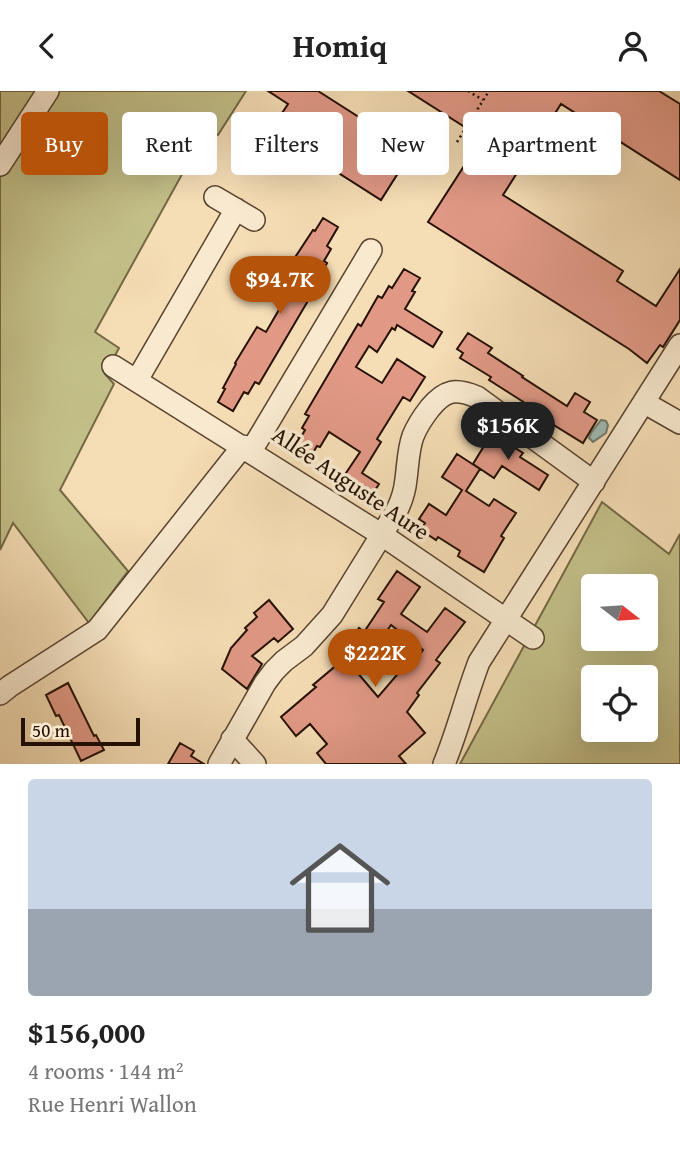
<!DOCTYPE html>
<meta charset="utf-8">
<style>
:root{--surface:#fff;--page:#f6f6f6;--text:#222;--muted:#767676;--line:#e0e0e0;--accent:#b45309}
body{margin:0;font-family:"Gentium Book Plus",serif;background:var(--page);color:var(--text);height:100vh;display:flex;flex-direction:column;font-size:26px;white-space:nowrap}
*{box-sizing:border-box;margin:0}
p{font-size:23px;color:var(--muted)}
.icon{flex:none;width:38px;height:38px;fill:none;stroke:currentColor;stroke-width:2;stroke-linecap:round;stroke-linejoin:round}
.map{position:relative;height:673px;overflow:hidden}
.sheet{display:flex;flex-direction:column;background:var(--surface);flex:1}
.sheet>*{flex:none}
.guide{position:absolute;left:21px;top:21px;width:639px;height:63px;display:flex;gap:14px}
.needle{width:46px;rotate:107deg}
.controls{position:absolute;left:581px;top:483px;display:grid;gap:14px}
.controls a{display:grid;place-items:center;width:77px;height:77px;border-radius:7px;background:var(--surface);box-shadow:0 7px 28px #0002;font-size:35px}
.scale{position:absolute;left:21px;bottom:18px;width:119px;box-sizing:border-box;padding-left:7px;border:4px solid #251002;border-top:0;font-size:19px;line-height:24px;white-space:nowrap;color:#251002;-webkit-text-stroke:5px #f8e9cf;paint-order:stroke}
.price{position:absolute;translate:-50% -60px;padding:0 16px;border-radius:24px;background:var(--accent);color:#fff;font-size:23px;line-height:46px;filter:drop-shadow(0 2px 4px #0008)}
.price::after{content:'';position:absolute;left:50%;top:42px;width:21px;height:16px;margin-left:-10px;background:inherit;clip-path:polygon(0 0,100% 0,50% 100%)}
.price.selected{background:#222;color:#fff}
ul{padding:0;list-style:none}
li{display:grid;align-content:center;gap:14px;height:371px;padding:0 28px}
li+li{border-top:2px solid var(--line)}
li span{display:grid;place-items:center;height:217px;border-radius:7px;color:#555}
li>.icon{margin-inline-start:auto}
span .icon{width:126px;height:126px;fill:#fffc;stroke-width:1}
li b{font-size:30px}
.chip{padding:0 24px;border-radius:7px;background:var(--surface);box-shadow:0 7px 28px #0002;font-size:24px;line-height:63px}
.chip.selected{background:var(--accent);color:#fff}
header{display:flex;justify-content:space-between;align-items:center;height:91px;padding:0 28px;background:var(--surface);font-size:32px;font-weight:700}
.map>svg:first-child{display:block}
.green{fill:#c3bf88;stroke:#746845;stroke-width:2;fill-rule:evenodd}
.water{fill:#9dbbb4;stroke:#6d776d;stroke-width:2}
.building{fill:#e19986;stroke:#251002;stroke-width:2}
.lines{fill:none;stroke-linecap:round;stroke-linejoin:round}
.minor-casing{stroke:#59432f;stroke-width:24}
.path{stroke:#251002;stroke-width:2.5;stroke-dasharray:2 3.5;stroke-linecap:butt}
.minor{stroke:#f8e9cf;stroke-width:21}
.labels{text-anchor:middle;stroke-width:7;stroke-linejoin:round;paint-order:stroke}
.street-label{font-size:23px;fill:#251002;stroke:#f8e9cf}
</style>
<header><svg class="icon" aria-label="back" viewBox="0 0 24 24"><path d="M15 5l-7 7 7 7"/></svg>Homiq<svg class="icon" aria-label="person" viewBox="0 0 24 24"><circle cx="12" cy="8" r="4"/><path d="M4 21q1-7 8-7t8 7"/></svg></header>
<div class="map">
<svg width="680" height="673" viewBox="0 0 680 673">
<rect width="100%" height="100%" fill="#f5ddb5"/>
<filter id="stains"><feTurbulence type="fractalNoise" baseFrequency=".00286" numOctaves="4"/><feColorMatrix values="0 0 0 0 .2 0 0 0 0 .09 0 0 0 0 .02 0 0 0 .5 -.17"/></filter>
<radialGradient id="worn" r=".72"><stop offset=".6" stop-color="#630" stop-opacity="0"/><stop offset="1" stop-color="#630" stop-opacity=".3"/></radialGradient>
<!-- green -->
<path class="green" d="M0 0H246L218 44 207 38 95 241 119 257 105 283 114 293 60 399 128 480 89 532 13 432 0 459Z
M602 411 669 463 680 443V673H460ZM593 495H646V548H593ZM593 586H646V639H593Z"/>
<!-- water -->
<path class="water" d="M601 329 606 330 608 334 606 342 593 351 589 347 591 342Z"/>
<!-- building -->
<path class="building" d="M268 0H318L412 60 381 109 271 39 288 13Z
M408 0H659L680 13V89L561 13 503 104 623 180 617 190 656 215 680 178V229L663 256 660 254 647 272 629 258 428 131 482 47Z
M323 127 338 136 327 155 331 158 324 170 327 172 310 202 312 203 259 293 255 291 248 303 244 301 233 320 218 311 225 298 223 297 236 273 235 272 257 236 266 241 287 205 278 199 292 175 290 174 313 139 315 140Z
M404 178 420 187 412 200 415 201 405 218 442 241 433 256 397 234 395 239 392 237 377 261 369 255 356 276 382 292 397 268 425 286 410 310 403 306 377 348 381 351 362 382 379 393 368 410 340 391 360 361 329 341 320 356 317 355 310 367 294 358 305 339 302 337 309 325 305 323 358 233 361 235 378 205 382 207 389 195 392 197Z
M468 242 492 257 488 262 523 285 522 286 567 315 575 302 590 311 584 321 597 329 583 352 547 330 544 336 520 320 525 312 489 289 491 286 460 267 463 262 457 258Z
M492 342 523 362 520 366 548 384 539 399 502 375 494 387 473 373Z
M457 363 480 378 466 400 489 415 494 408 516 422 501 445 504 447 484 481 458 465 460 460 438 446 436 449 421 439 425 432 419 428 429 413 446 424 462 399 442 386Z
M397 480 420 496 401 523 427 541 445 517 465 531 436 569 440 572 417 602 419 604 407 621 425 642 399 665 406 673H326L317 662 327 653 310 633 296 645 281 626 316 596 313 594 345 567 378 606 401 579 405 582 409 579 423 559 391 534 379 552 392 562 386 570 352 547 359 537 364 541 384 511 378 508Z
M269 509 293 538 278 551 274 547 252 565 262 573 247 598 222 578 231 557 247 539 245 537 257 526 254 522Z
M68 592 94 645 96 644 104 659 81 670 59 624 56 625 46 604Z
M180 652 194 660 191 665 204 673H168Z"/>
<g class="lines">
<defs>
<path id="minor" d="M0 74 48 0
M215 106 254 129
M113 275 382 444 533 547
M137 289 236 118
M645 312 680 332
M251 360 371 159
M0 603 10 595 97 539 243 355
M232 648 255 673
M219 673 265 592 274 580 284 570 304 555 332 524 397 419C402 409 405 399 406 388 408 374 408 359 413 345 417 335 423 326 430 317 445 299 455 297 477 306L594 391
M444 673C458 639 466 605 479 571L680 254"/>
</defs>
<!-- minor casing -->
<use href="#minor" class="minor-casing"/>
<!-- path -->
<path class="path" d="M468 0 483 9
M457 51 489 0"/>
<!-- minor -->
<use href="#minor" class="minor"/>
</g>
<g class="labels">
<!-- street labels -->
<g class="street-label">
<text transform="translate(351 392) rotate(34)" y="8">Allée Auguste Aure</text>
</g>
</g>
<rect width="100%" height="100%" filter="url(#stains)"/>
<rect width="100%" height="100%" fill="url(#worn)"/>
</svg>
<div class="controls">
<a><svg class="needle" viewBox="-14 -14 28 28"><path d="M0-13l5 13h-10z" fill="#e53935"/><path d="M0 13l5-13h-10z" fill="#767676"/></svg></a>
<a><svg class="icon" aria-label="locate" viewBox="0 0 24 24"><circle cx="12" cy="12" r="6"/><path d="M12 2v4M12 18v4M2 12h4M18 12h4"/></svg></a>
</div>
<div class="scale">50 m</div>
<b class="price" style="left:280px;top:225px">$94.7K</b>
<b class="price selected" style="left:508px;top:371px">$156K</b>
<b class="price" style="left:375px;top:598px">$222K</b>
<div class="guide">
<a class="chip selected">Buy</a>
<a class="chip">Rent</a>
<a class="chip">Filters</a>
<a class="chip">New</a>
<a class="chip">Apartment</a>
</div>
</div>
<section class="sheet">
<ul>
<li><span style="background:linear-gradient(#c9d6e8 60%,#9aa5b1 0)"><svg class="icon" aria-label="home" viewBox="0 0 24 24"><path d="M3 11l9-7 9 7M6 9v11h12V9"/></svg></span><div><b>$156,000</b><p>4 rooms · 144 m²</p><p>Rue Henri Wallon</p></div></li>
</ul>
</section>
